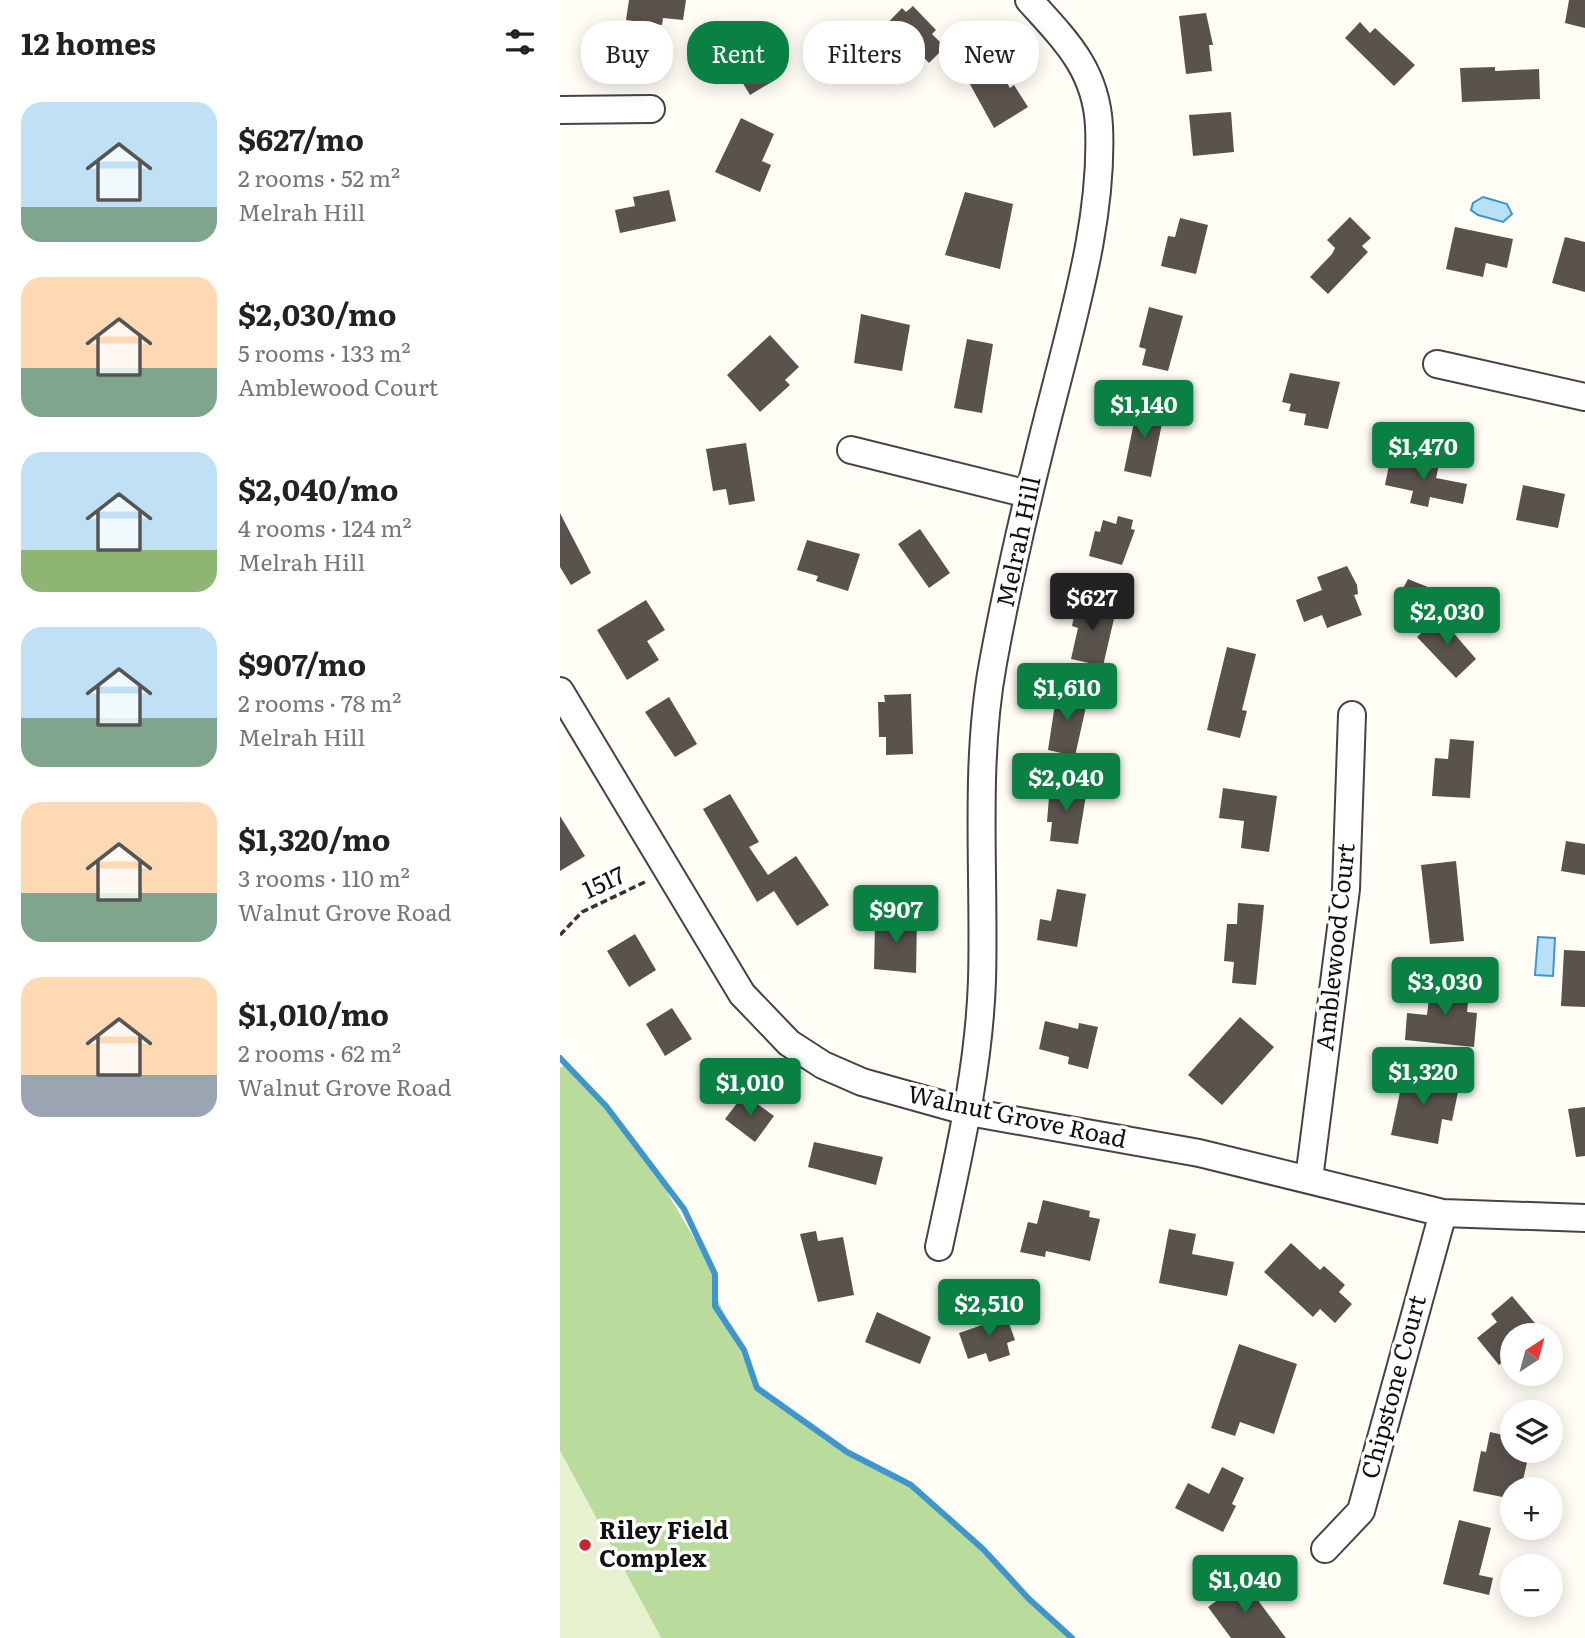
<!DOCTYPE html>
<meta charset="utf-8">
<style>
:root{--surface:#fff;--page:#f6f6f6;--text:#222;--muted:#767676;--accent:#0b8043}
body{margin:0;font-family:Literata,serif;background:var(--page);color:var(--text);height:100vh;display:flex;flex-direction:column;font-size:26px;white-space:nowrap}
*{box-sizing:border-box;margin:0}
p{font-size:23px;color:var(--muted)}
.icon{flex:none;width:38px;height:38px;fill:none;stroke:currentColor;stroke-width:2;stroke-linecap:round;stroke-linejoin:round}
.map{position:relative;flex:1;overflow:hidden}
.panel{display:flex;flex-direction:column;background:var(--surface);width:560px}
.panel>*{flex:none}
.top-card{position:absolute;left:21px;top:21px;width:665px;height:63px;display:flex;gap:14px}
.needle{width:46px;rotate:36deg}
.tools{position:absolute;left:940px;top:1323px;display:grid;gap:14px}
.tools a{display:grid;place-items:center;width:63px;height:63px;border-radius:50%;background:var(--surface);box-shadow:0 4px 18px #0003;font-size:35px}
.price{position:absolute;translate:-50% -60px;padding:0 16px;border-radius:7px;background:var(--accent);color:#fff;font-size:23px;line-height:46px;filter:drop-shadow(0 2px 4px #0008)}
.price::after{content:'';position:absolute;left:50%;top:42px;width:21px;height:16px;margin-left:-10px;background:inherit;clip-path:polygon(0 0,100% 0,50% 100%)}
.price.selected{background:#222;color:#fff}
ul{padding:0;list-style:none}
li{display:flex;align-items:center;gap:21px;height:175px;padding:0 21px}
li span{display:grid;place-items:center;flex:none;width:196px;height:140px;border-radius:21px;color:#555}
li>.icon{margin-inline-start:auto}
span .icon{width:84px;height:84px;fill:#fffc;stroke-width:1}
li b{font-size:30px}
h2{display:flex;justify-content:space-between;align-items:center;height:84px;padding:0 21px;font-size:30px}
.tag{padding:0 24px;border-radius:28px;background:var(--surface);box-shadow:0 4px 18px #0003;font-size:24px;line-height:63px}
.tag.selected{background:var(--accent);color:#fff}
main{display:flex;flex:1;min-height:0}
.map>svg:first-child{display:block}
.forest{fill:#b9dc9c}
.pitch{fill:#e6f2cf}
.water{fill:#b9e0f7;stroke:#3f96cf;stroke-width:2}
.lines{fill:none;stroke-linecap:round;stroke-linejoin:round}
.stream{stroke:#3f96cf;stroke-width:6}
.building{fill:#5a524d}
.minor-casing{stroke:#444;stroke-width:30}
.path{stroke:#333;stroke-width:3.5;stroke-dasharray:7 3.5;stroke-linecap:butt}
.minor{stroke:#fff;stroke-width:26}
.poi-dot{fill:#c4262e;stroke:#fff;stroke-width:2.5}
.labels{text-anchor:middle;stroke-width:7;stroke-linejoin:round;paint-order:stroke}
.street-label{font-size:24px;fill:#111;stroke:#fff}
.poi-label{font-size:24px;font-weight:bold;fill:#111;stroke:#fff;text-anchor:start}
</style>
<main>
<section class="panel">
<h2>12 homes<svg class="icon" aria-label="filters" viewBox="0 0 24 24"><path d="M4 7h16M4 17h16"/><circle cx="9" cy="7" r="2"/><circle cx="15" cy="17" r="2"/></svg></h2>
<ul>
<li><span style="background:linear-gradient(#bfe0f5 75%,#7fa58c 0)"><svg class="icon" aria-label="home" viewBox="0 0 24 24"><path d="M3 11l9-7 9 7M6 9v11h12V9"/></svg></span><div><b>$627/mo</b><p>2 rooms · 52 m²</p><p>Melrah Hill</p></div></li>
<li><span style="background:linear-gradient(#ffd9b3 65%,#7fa58c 0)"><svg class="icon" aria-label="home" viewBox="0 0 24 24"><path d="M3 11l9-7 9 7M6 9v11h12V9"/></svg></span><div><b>$2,030/mo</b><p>5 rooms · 133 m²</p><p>Amblewood Court</p></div></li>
<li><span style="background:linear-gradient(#bfe0f5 70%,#8fb573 0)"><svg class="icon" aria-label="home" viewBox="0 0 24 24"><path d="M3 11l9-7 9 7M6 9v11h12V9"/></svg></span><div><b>$2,040/mo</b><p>4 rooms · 124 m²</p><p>Melrah Hill</p></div></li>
<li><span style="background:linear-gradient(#bfe0f5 65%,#7fa58c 0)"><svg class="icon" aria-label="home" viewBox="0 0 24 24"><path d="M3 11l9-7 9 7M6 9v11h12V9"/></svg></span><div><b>$907/mo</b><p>2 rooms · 78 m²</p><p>Melrah Hill</p></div></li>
<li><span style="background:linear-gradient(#ffd9b3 65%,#7fa58c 0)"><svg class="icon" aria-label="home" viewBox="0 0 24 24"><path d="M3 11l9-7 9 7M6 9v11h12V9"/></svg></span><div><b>$1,320/mo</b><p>3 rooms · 110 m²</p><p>Walnut Grove Road</p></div></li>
<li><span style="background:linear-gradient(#ffd9b3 70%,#9aa5b1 0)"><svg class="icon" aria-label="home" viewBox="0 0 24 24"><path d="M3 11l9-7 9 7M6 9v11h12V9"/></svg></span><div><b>$1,010/mo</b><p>2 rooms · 62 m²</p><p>Walnut Grove Road</p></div></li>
</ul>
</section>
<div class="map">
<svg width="1025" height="1638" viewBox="0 0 1025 1638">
<rect width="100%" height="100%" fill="#fffdf5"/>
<!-- forest -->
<path class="forest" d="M8 1063 89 1161 155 1274V1293L197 1388 287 1452 351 1485 423 1549 469 1599 512 1638H101L0 1451V1068Z"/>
<!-- pitch -->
<path class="pitch" d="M0 1451 101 1638H0Z"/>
<!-- water -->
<path class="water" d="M923 197 947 204 952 214 943 222 918 215 911 210 913 203Z
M978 937 995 938 993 976 975 975Z"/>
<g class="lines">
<!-- stream -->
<path class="stream" d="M0 1058 46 1106 124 1209 155 1274V1306L184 1350 197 1388 287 1452 351 1485 423 1549 469 1599 512 1638"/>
</g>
<!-- building -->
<path class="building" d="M69 0H126L123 20 103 18 102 25 66 20Z
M1009 0H1025V28L1005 23Z
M353 6 376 30 372 34 385 47 369 63 349 42 345 45 340 40 332 47 318 33 342 8 346 12Z
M646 13 653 45H649L652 71 626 74 619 16Z
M800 22 810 33 815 28 855 65 834 86 785 38Z
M182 38 187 46 193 42 215 80 190 95 162 49Z
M433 60 450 88 454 85 468 107 434 128 406 77Z
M935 67V71L979 69 980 99 902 102 900 68Z
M671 112 674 152 633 156 629 115Z
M181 118 214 134 202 161 211 165 200 192 155 172Z
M109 190 116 221 60 233 55 210 75 206 73 197Z
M405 192 453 204 440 269 385 255Z
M790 217 811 238 802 246 808 252 768 294 750 277 772 254 775 248 767 240Z
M620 218 648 225 636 274 601 266 608 236 615 237Z
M895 227 953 239 947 268 926 263 923 277 886 269Z
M1005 237 1025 242V292L992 283Z
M589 307 623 316 608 371 582 365 586 349 579 347Z
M301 314 350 325 342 371 294 363Z
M210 335 239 367 225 380 230 385 200 412 167 375Z
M407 339 433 344 422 413 394 408Z
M730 373 780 382 768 429 744 425 746 414 729 411 731 404 722 402Z
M578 403 605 409 591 477 564 471Z
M186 443 195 501 169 505 166 489 153 491 146 449Z
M831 455 879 465 876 478 907 484 903 504 870 497 868 507 850 503 853 491 825 485Z
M963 485 1005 494 998 528 956 520Z
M0 513 31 573 11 585 0 567Z
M558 516 573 520 571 529 575 530 562 565 529 556 535 531 540 532 543 520 556 524Z
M360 529 390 573 369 588 338 544Z
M247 540 300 554 288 591 256 581 258 576 237 570Z
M787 566 797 585 798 594 794 595 802 615 767 628 762 615 744 622 736 600 762 590 757 577Z
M848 579 880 592 871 616 836 602Z
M86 600 105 630 87 641 99 660 67 680 37 630Z
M517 601 556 610 543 666 511 659 518 628 512 626Z
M879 616 916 659 896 678 857 637Z
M667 647 696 654 682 710 687 711 680 738 647 730Z
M497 691 528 698 515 756 488 750Z
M351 694 353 754 326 755V737H319L318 702H325L324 695Z
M109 697 137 744 115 757 85 712Z
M890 739 914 741 910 798 872 796 875 758 888 759Z
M490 785 527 789 518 844 490 841 492 822H487Z
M663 788 717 796 709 852 681 848 684 821 659 818Z
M170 794 199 842 189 847 208 875 236 856 269 905 237 926 214 891 197 902 143 809Z
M0 816 25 856 0 871Z
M1006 841 1025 844V875L1001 871Z
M896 861 904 941 870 944 861 865Z
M497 889 526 894 517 947 477 940 480 919 491 921Z
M678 903 704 905 696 985 672 983 674 962 664 961 667 924H677Z
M327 917 357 918 356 973 314 969 315 925H327Z
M75 934 96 970 69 987 47 951Z
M1004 950 1025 951V1007L1001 1006Z
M871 980 910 984 907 1012 917 1013 914 1047 845 1040 847 1013 867 1015Z
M112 1008 132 1039 105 1056 86 1024Z
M680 1017 714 1047 662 1105 628 1075Z
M485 1021 518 1029 519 1023 538 1027 528 1069 508 1064 509 1057 479 1049Z
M845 1068 884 1075 881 1089 898 1092 892 1121 882 1119 878 1144 831 1135Z
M184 1094 214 1116 195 1142 165 1119Z
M1025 1107V1156L1016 1157 1008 1109Z
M254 1142 323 1157 316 1185 248 1167Z
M483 1200 530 1211 529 1217 540 1219 530 1261 486 1251 485 1257 460 1252 468 1222 477 1224Z
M609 1229 636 1234 632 1254 674 1262 667 1296 599 1283Z
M256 1231 258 1241 283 1237 294 1295 258 1302 240 1234Z
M731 1243 760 1270 764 1266 785 1285 779 1292 792 1304 775 1323 760 1309 753 1317 704 1272Z
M952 1296 985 1335H952V1354L939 1365 917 1338 937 1322 931 1314Z
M317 1312 371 1337 360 1364 305 1342Z
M445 1312 455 1340 447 1343 450 1355 429 1362 426 1353 408 1359 399 1333 428 1323 426 1319Z
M679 1344 737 1364 714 1434 680 1422 675 1436 651 1428Z
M930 1432 952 1437V1451H960L959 1457 968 1458 961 1489H952V1499L913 1491 921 1451 926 1452Z
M662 1467 684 1478 672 1504 676 1506 663 1532 615 1508 628 1483 649 1494Z
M899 1520 931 1528 919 1575 933 1578 929 1595 883 1584Z
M687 1579 700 1597 697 1599 726 1638H671L648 1607Z"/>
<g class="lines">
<defs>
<path id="minor" d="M0 110 91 109
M877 364 1025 397
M291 450 468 494
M0 691 182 994 229 1043 263 1065 302 1082 409 1112 639 1153 883 1213 1025 1218
M749 1179 786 889 792 715
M379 1247C398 1158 419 1071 422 980 425 877 414 765 433 663 450 570 472 478 496 386 517 303 543 213 539 126 536 69 505 40 469 0
M765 1549 801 1511 883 1213"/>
</defs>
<!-- minor casing -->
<use href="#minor" class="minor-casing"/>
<!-- path -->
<path class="path" d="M0 935 22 912 87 881"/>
<!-- minor -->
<use href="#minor" class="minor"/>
</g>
<!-- markers -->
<circle class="poi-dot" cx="25" cy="1545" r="7"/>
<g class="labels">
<!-- street labels -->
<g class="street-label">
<text transform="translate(459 542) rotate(-78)" y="8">Melrah Hill</text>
<text transform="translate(44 883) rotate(-25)" y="8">1517</text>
<text transform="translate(776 947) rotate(-84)" y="8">Amblewood Court</text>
<text transform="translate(457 1117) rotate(12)" y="8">Walnut Grove Road</text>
<text transform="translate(834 1387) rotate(-75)" y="8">Chipstone Court</text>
</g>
<!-- poi labels -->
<g class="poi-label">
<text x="39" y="1539">Riley Field<tspan x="39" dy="28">Complex</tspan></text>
</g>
</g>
</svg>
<div class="tools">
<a><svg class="needle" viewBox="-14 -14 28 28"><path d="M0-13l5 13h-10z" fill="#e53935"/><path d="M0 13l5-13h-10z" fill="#767676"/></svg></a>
<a><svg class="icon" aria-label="layers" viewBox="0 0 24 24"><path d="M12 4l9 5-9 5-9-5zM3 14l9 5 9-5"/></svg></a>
<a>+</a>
<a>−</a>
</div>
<b class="price" style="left:584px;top:440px">$1,140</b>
<b class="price" style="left:863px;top:482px">$1,470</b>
<b class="price selected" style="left:532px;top:633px">$627</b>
<b class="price" style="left:887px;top:647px">$2,030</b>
<b class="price" style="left:507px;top:723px">$1,610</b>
<b class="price" style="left:506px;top:813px">$2,040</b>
<b class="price" style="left:336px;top:945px">$907</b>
<b class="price" style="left:885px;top:1017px">$3,030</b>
<b class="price" style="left:863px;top:1107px">$1,320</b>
<b class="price" style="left:190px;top:1118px">$1,010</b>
<b class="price" style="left:429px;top:1339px">$2,510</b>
<b class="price" style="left:685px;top:1615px">$1,040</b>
<div class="top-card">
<a class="tag">Buy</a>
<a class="tag selected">Rent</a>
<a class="tag">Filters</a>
<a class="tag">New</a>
</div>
</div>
</main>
